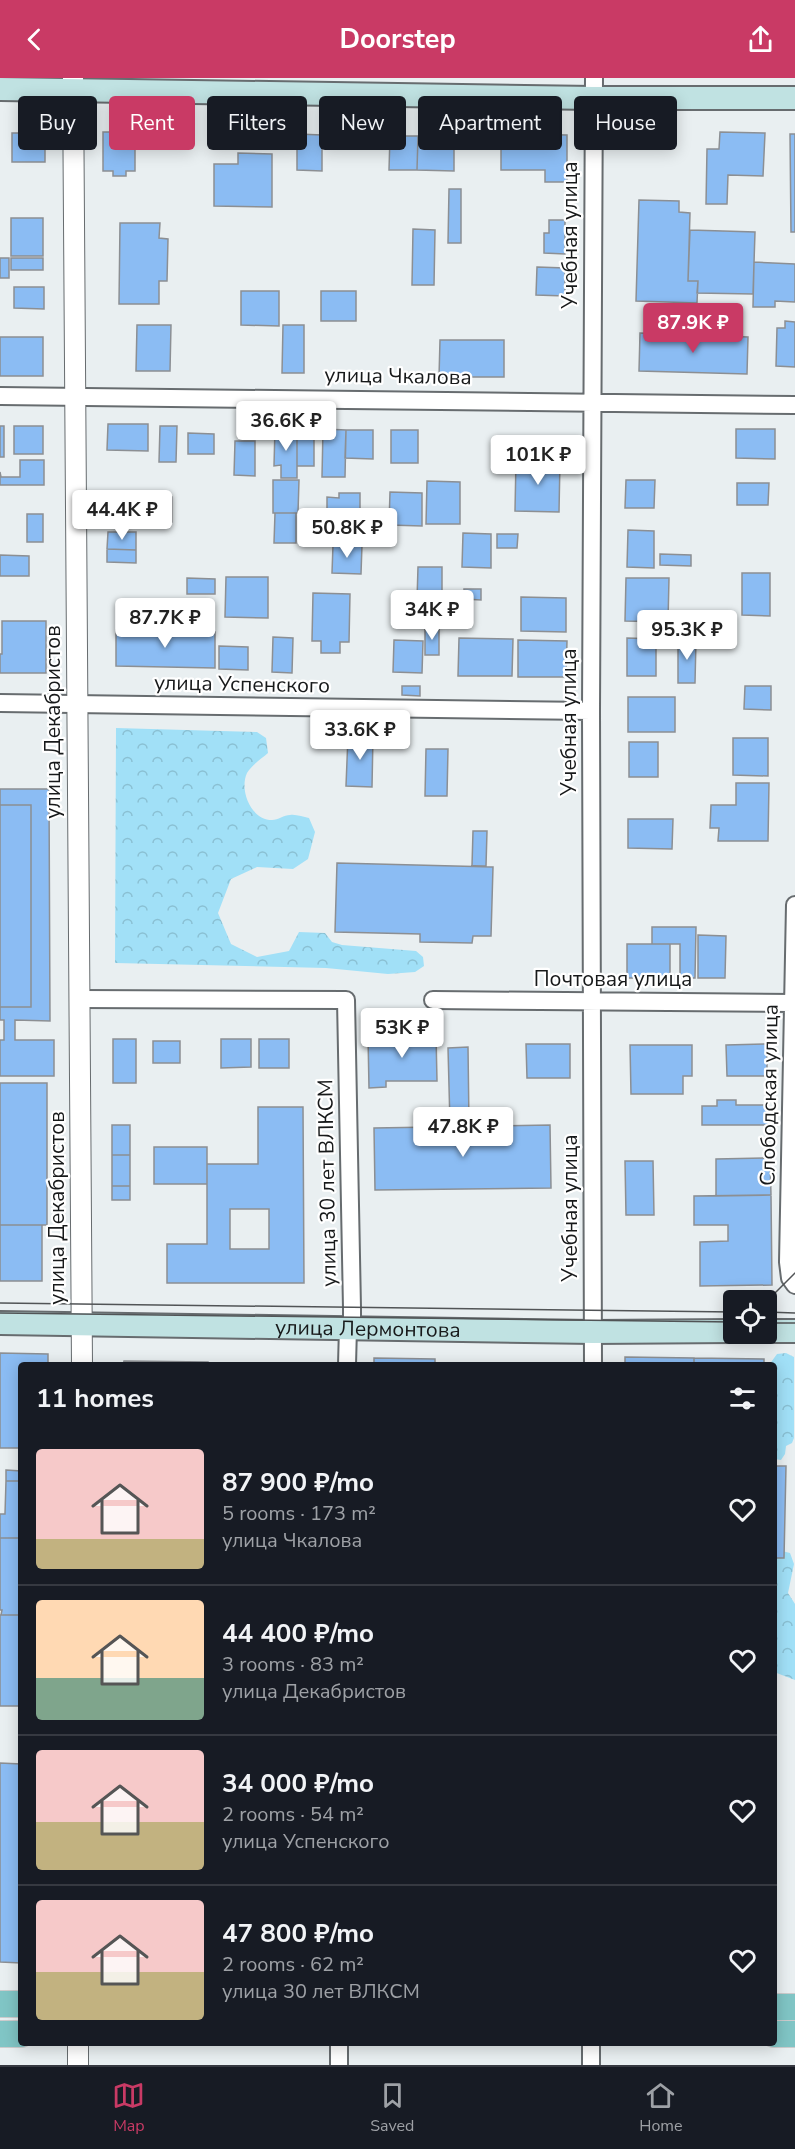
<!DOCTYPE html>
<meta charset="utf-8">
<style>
:root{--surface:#171b24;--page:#242831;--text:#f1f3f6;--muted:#9ea1a6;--line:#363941;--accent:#c93a65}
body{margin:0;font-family:"Nunito Sans",sans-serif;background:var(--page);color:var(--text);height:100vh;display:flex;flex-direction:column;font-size:22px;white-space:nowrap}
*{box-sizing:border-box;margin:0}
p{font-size:20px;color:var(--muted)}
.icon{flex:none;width:33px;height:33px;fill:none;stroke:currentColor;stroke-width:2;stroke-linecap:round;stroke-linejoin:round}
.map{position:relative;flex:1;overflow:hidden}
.panel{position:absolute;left:18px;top:1284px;width:759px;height:684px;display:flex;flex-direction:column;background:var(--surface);border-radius:6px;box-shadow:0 3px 15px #0003}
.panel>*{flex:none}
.hud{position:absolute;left:18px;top:18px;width:759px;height:54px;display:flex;gap:12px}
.buttons{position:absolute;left:723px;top:1212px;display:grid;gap:12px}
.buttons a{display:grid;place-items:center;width:54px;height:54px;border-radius:6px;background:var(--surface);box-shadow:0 3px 15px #0003;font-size:30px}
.price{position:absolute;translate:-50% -51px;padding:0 14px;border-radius:6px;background:#fff;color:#222;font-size:20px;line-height:39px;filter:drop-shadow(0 2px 3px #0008)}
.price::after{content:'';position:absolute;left:50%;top:36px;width:18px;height:14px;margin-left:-9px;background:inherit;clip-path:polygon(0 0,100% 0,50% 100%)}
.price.current{background:var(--accent);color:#fff}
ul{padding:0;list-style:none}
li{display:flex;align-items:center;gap:18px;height:150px;padding:0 18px}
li+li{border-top:2px solid var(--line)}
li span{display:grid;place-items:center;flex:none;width:168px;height:120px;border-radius:6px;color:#555}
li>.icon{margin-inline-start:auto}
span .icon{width:72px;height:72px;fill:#fffc;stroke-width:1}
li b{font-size:26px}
h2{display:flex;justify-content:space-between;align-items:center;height:72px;padding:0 18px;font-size:26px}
.tag{padding:0 21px;border-radius:6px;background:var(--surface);box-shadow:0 3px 15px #0003;font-size:21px;line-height:54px}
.tag.current{background:var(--accent);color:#fff}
header{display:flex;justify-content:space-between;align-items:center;height:78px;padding:0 18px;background:var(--accent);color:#fff;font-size:27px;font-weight:700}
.tab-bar{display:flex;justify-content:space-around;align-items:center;height:84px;border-top:2px solid var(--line);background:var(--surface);font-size:16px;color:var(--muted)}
.tab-bar a{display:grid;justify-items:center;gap:3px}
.tab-bar .current{color:var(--accent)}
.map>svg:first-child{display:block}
.forest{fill:url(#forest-crowns)}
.building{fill:#8bbcf3;stroke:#8c8f93;stroke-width:1.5;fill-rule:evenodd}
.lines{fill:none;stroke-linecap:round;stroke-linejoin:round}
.minor-casing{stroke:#676c6f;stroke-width:20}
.tertiary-casing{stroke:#676c6f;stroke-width:22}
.secondary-casing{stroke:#676c6f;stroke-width:26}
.primary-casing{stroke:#cccccd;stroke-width:28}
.minor{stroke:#fff;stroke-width:16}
.tertiary{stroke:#fff;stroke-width:20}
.secondary{stroke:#c0e2e2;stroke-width:22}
.primary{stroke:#80c5c5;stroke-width:26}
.tram{stroke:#515456;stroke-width:1.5}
.labels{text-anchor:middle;stroke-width:4.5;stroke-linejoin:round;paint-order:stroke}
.street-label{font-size:21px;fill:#17191a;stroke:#fff}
</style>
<header><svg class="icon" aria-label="back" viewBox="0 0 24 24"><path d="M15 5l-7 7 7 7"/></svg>Doorstep<svg class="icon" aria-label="share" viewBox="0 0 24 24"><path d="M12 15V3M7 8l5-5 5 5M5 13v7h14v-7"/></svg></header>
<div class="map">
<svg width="795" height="1987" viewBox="0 0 795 1987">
<defs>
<pattern id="forest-crowns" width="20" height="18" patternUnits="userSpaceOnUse" patternTransform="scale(1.5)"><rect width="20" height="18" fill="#a1e0f7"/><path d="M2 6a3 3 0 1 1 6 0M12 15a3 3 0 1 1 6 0" fill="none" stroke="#8ac0d3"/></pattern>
</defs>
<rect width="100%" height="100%" fill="#e9eff1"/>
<!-- forest -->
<path class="forest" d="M116 650 257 654 266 660 268 675C261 681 252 687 247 695 239 712 251 742 272 742 278 742 284 737 290 737 296 736 303 739 309 740L315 754 308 781 293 791 257 789 231 801 218 835 231 866 257 879 289 873 299 854 325 855 332 864 342 867 416 873 423 879 424 888 415 894 388 896 326 890 115 885Z
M786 1275 794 1279V1360L792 1365 786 1368 785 1376 781 1382 774 1381V1340L776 1338 774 1333V1287H769L777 1276Z
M774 1471 790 1475 794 1486 788 1515 795 1526V1602L774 1594Z"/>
<!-- building -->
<path class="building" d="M103 54H135V93H126V98H113V93H103Z
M720 54 765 55 763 98 728 97 727 126H706L707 71H719Z
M12 55H45V84H12Z
M297 56 322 57V93L297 92Z
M501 56 567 57V104H545V92H501Z
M790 56H795V154H791Z
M390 58H418L417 92H389Z
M418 58 454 59V93L417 92Z
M238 75 272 76V129L214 128V86H238Z
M449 111H461V165H448Z
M639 122 679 123V134L690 135 688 203H698L697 225 636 223Z
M11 140H43V178H11Z
M549 142H565V176L544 175V155H549Z
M120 145H160L159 160 168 161 167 203H159V226H119Z
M413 151 435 152 434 207H412Z
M690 152 755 154 753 216 697 215 698 203H688Z
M0 180H9V200H0Z
M11 180H43V192H11Z
M754 184 795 186V224L775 223V229H753Z
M537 189 565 190V218L536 217Z
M14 209H44V231L14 230Z
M241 213H279V248L241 247Z
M321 213H356V243H321Z
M785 243 795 244V289L776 288 777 250H785Z
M137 247H171L170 293H136Z
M283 247H304V295H282Z
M640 255 748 259 747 296 639 293Z
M0 259H43V298H0Z
M440 262H504V299H439Z
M108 346H148V373L107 372Z
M0 348H4V379H0Z
M14 348H43V376H14Z
M160 348H177L176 384H159Z
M275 350H297V400H281V387L274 388Z
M297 350H314V388H297Z
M323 351 346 352 345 399H322Z
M736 351H775V381L736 380Z
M346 352H373V381L345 380Z
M391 352H418V385H391Z
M188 355 214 356V376H188Z
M492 370a9 9 0 1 1 18 0a9 9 0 1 1-18 0Z
M235 363H255V398L234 397Z
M20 382H44V407H0V394L1 399H20Z
M516 382 560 383 559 434 515 433Z
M273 402H299L298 435H273Z
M626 402H655L654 430H625Z
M427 403 460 404V446H426Z
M737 405H769L768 427H737Z
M390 414 422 415V448L389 447Z
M339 415H360V431L352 432V441L327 440V419L339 420Z
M135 418 172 419V444L134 443Z
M275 435H296V465H274Z
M27 436H43V464H27Z
M317 441 329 442 328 465H317Z
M628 452 654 453V490L627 489Z
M108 454H136V472L107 471Z
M463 455 491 456V490L462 489Z
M497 456H518L517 470H497Z
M333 467H362L361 496 332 495Z
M107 471 136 472V485L107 484Z
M660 476 691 477V488L660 487Z
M0 477 29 478V498H0Z
M418 489H442V522H417Z
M742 495H770V538L742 537Z
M226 499H268V540L225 539Z
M187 500 215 501V516H187Z
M626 500H669L668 544 625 543Z
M464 511H481V522L464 521Z
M313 515 350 516 349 564H340V575H321V563H312Z
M443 517H457V536H443Z
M521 519 566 520V554L521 553Z
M2 543H46V595H0V576H2Z
M425 549H439V577H425Z
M116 552 215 554V590L116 588Z
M273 559 293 560 292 595 272 594Z
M459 560 513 561 512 598H458Z
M627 560 656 561V598H627Z
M394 562 423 563 422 595 393 594Z
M518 562 567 563 566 599H518Z
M678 562H696L695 605H678Z
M219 568 248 569V592L219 591Z
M402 608H420V618L402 617Z
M745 608H771V632L744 631Z
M628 619H675V654H628Z
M348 658H373L372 709 346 708Z
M733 660H768V698L733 697Z
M629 664H658V699H629Z
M426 671H448L447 718H425Z
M736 705H769L768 763H718L719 750H710L711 727H736Z
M0 711H49L50 943 15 942V962H54V998H0V962H4V942H0V929H31V727H0Z
M0 727H31V929H0Z
M628 741H673L672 771 628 770Z
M473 753H487L486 788H472Z
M337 785 493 789 491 858H473L472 865 420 864V856L335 854Z
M652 849H696L695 900H680V866H652Z
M698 857 726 858 725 900H698Z
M627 866H670V900H627Z
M436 957 437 1003H386V1009L369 1010 368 958Z
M113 961H136V1005H113Z
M221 961H251V989L221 990Z
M259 961H289V990H259Z
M153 963H180V985H153Z
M526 966H570V1000H527Z
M767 966V998H727L726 967Z
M630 967H692V998H683V1016H631Z
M468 969 469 1046H450L448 970Z
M0 1005H47V1147H0Z
M717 1022H736V1027H768L769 1047H702V1028H717Z
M258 1029H303L304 1205H167V1166H207V1086H258ZM230 1131H269V1171H230Z
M112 1047H130V1077H112Z
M550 1047 551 1110 375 1112 374 1050Z
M154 1069H207V1106H154Z
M112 1077H130V1108H112Z
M770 1080 771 1117 716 1118V1081Z
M625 1083H653L654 1137H626Z
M112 1108H130V1122H112Z
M771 1117 772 1207 700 1208V1164L728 1163V1147H694V1118Z
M0 1147H42V1203H0Z
M0 1275 48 1276V1287H21V1370H0Z
M625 1279 694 1280V1287H625Z
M374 1280 435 1281V1286L541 1287H374Z
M694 1280 764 1281V1287H694Z
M124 1283 208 1284V1287H123Z
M774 1388H786L784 1480H774Z
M6 1392 21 1393V1403H6Z
M6 1403H21V1460H0V1436H5Z
M0 1460H21V1537H1L2 1532H0Z
M0 1537H21V1628H0Z
M0 1685 21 1686V1885L0 1884Z"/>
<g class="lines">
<defs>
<path id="minor" d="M0 318 795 327
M0 625 591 633
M795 827 788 1184 790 1200 795 1207
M80 921 346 922 352 1230V1240L348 1249 347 1287
M433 922 793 925
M593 1287 591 633 594 0
M339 1987V1965
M591 1987V1965"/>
<path id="tertiary" d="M73 0 82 1287
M78 1987V1965"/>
<g id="secondary">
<path d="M0 11 593 20H795"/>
<path id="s1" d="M0 1245 593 1254 734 1253"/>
<path d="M766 1253H795"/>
</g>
<path id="primary" d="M0 1926H21
M774 1929H795
M0 1956H21
M774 1956H795"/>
</defs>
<!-- minor casing -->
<use href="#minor" class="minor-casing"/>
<!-- tertiary casing -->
<use href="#tertiary" class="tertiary-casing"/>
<!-- secondary casing -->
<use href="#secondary" class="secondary-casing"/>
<!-- primary casing -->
<use href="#primary" class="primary-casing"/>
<!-- minor -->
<use href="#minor" class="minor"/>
<!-- tertiary -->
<use href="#tertiary" class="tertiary"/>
<!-- secondary -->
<use href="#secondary" class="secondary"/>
<!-- primary -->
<use href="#primary" class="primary"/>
<!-- tram -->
<path class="tram" d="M762 1222 773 1217 795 1195
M0 1225 734 1234
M766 1234 795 1235
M0 1235 734 1244
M766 1245H795"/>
</g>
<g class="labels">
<!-- street labels -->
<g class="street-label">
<text transform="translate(570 157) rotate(-90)" y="7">Учебная улица</text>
<text transform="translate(398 298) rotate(1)" y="7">улица Чкалова</text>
<text transform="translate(242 606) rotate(1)" y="7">улица Успенского</text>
<text transform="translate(53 644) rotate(-90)" y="7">улица Декабристов</text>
<text transform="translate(569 644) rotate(-90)" y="7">Учебная улица</text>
<text x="613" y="908">Почтовая улица</text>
<text transform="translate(769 1017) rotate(-89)" y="7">Слободская улица</text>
<text transform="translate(327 1105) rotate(-91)" y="7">улица 30 лет ВЛКСМ</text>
<text transform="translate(57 1130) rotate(-90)" y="7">улица Декабристов</text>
<text transform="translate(570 1130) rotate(-90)" y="7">Учебная улица</text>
<text dy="7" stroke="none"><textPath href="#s1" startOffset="368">улица Лермонтова</textPath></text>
</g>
</g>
</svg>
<div class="buttons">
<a><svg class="icon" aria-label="locate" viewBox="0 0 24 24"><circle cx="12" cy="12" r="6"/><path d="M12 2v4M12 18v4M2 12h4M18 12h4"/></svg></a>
</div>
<b class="price current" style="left:693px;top:276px">87.9K ₽</b>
<b class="price" style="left:286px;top:374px">36.6K ₽</b>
<b class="price" style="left:538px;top:408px">101K ₽</b>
<b class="price" style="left:122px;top:463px">44.4K ₽</b>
<b class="price" style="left:347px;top:481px">50.8K ₽</b>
<b class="price" style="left:432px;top:563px">34K ₽</b>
<b class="price" style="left:165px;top:571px">87.7K ₽</b>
<b class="price" style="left:687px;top:583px">95.3K ₽</b>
<b class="price" style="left:360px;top:683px">33.6K ₽</b>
<b class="price" style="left:402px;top:981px">53K ₽</b>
<b class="price" style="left:463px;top:1080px">47.8K ₽</b>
<div class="hud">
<a class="tag">Buy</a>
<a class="tag current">Rent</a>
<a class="tag">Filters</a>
<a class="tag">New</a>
<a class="tag">Apartment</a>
<a class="tag">House</a>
</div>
<section class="panel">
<h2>11 homes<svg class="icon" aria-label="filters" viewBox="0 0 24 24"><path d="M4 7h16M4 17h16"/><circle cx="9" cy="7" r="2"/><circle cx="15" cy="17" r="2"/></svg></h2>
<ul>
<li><span style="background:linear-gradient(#f6c9c9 75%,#c2b280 0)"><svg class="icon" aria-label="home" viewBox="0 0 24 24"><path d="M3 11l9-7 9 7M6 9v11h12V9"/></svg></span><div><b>87 900 ₽/mo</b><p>5 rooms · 173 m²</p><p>улица Чкалова</p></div><svg class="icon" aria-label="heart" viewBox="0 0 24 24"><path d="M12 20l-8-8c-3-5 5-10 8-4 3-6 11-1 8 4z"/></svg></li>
<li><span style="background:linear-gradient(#ffd9b3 65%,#7fa58c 0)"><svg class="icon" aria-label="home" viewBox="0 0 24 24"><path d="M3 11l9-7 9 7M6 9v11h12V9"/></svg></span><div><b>44 400 ₽/mo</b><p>3 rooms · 83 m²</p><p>улица Декабристов</p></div><svg class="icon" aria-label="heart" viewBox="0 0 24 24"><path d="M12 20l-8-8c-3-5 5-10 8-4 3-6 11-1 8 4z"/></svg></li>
<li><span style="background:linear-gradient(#f6c9c9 60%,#c2b280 0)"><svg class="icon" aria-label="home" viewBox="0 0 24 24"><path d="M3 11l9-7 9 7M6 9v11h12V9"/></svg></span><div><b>34 000 ₽/mo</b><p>2 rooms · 54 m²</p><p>улица Успенского</p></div><svg class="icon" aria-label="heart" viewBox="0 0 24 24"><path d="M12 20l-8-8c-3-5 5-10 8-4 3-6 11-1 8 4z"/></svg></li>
<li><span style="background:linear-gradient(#f6c9c9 60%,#c2b280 0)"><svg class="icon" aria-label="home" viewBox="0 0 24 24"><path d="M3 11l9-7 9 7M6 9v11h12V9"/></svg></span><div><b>47 800 ₽/mo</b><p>2 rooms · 62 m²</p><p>улица 30 лет ВЛКСМ</p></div><svg class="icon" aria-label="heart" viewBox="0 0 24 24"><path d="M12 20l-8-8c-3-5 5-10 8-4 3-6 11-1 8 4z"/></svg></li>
</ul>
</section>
</div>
<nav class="tab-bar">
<a class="current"><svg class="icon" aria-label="map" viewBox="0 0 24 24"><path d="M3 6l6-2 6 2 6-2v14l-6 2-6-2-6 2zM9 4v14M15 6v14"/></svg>Map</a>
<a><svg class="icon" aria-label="saved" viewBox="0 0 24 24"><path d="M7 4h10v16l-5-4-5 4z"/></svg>Saved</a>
<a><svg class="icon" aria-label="home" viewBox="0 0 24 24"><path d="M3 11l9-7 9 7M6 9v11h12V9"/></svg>Home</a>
</nav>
